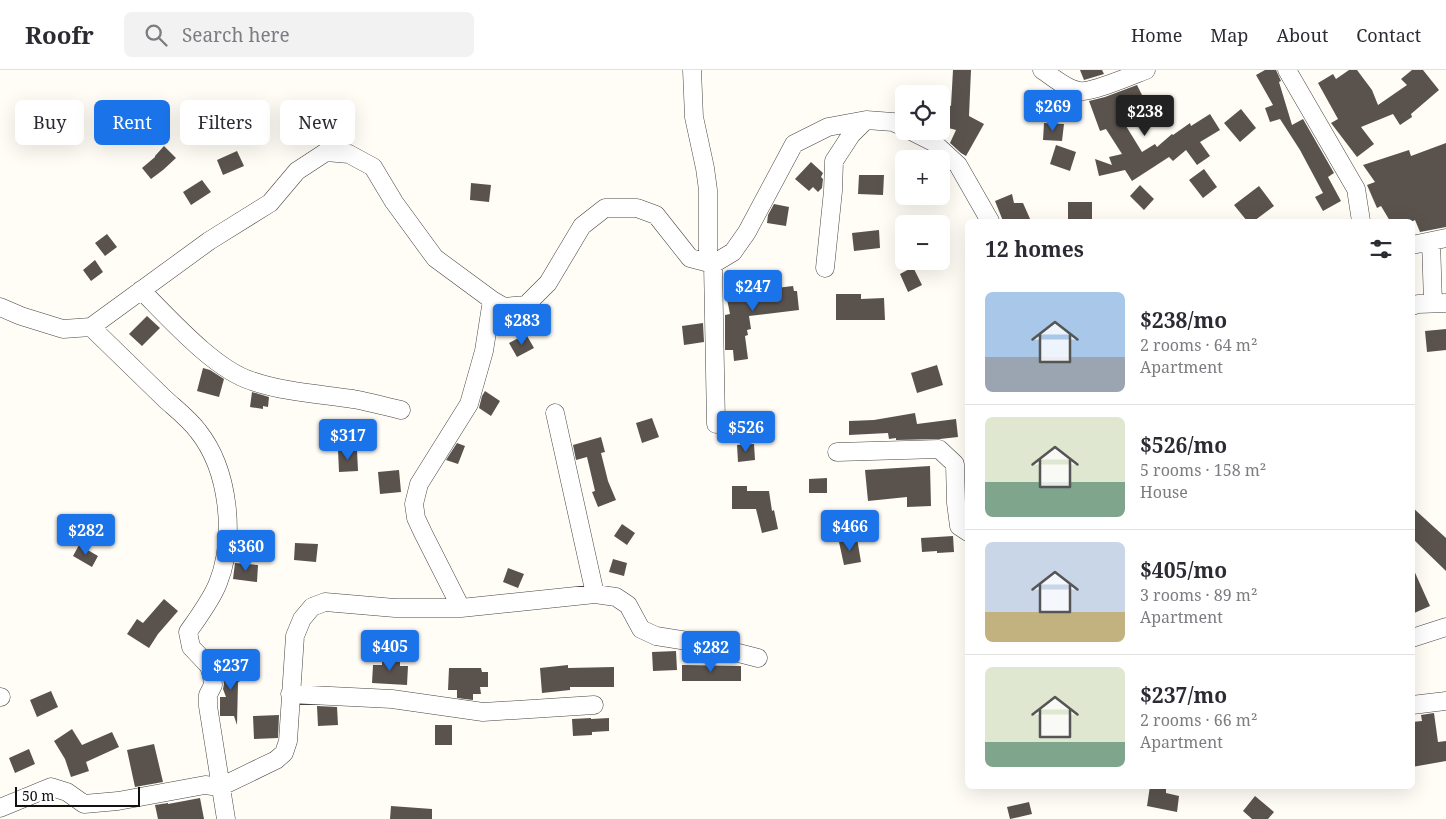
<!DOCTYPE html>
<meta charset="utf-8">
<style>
:root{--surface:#fff;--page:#f2f2f3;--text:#2b2b33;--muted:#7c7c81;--line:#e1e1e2;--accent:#1a73e8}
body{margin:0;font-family:"Noto Serif",serif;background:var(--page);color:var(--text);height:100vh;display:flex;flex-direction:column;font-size:19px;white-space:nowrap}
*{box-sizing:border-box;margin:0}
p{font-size:16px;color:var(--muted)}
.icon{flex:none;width:28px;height:28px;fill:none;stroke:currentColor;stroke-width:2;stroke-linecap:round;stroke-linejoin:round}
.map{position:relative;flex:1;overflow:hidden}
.drawer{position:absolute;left:965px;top:149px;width:450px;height:570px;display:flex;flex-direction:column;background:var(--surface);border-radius:8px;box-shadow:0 5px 20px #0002}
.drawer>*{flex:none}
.top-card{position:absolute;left:15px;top:30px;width:475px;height:45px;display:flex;gap:10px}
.tools{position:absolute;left:895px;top:15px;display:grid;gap:10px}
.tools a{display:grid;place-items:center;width:55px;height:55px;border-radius:8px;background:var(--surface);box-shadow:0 5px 20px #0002;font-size:25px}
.scale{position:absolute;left:15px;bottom:12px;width:125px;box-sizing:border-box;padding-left:5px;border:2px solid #111;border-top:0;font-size:14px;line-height:18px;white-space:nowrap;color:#111;-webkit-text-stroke:4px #fff;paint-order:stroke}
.price{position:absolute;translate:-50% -42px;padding:0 11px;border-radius:5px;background:var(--accent);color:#fff;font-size:16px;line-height:32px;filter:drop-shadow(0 1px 2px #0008)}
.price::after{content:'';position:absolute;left:50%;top:30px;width:15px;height:11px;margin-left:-8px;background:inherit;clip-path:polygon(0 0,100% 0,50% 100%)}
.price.selected{background:#222;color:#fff}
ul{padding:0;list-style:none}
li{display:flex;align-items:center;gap:15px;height:125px;padding:0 20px}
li+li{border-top:1px solid var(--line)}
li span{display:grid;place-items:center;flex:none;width:140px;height:100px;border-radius:8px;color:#555}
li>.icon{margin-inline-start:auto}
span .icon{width:60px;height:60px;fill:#fffc;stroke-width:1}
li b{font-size:21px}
h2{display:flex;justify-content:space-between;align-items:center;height:60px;padding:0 20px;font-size:21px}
.tag{padding:0 18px;border-radius:8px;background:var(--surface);box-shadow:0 5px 20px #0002;font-size:18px;line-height:45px}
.tag.selected{background:var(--accent);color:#fff}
header{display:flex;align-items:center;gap:30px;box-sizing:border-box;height:70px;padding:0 25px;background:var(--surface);border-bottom:1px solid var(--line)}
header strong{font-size:24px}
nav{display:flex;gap:28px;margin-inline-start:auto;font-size:18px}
.search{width:350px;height:45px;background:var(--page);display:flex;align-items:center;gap:12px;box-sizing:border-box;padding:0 18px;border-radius:8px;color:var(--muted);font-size:19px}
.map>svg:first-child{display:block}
.building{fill:#5a524d}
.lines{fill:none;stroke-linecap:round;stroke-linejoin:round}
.minor-casing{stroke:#444;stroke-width:19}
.minor{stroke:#fff;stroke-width:18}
</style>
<header>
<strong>Roofr</strong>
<div class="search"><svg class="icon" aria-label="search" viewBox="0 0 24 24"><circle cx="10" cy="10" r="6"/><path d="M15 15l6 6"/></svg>Search here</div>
<nav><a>Home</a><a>Map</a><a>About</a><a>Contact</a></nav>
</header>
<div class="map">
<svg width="1446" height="749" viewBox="0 0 1446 749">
<rect width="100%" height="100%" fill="#fffdf5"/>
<!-- building -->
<path class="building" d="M953 0H971L969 46 984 54 966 86 961 83 950 73 956 60 941 56V33L951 36Z
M1080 0H1102L1104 4 1084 10Z
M1265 0H1276L1281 11 1279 12 1292 55 1303 49 1334 103 1328 107 1341 131 1323 141 1315 127 1323 123 1300 80 1280 49 1270 52 1265 38 1273 35 1256 5Z
M1349 0H1357L1372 20 1378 35 1407 15 1401 9 1412 0H1423L1439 20 1411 44 1412 47 1400 55 1393 44 1361 57 1374 74 1357 87 1331 53 1338 49 1318 13 1333 4 1336 9Z
M1137 15 1144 29 1118 43 1142 82 1155 74 1157 77 1172 64 1173 65 1190 53 1191 56 1210 44 1220 60 1200 72 1210 86 1197 95 1186 80 1173 91 1169 87 1132 111 1125 100 1099 106 1095 89 1112 95 1109 87 1122 84 1106 59 1100 61 1089 31 1105 27Z
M1241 39 1256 58 1240 72 1224 53Z
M1044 53 1064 54 1062 71 1043 70Z
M1446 73V157L1420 162 1415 150 1413 151H1390L1381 136 1377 138 1367 115 1375 112 1363 95 1409 80 1411 86Z
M1056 75 1076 82 1070 101 1050 94Z
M164 76 176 88 163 100 151 109 142 98 155 87V86Z
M237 81 244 96 223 105 217 90Z
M811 92 823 103 821 107 823 109 822 118 818 122 813 117 809 121 795 109Z
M1204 99 1217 117 1203 128 1189 110Z
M859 105H884L883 125 858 124Z
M202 110 211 122 191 135 183 122Z
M471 113 491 115 489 132 470 130Z
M1140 115 1154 129 1144 140 1130 126Z
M1259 116 1274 136 1254 151H1247L1234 135Z
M1012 124 1014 133H1023L1031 151H1003L995 131Z
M1068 132H1092V151H1068Z
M774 134 789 137 786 156 767 153 768 145Z
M879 160 880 178 854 181 852 163Z
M107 164 117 177 105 186 95 173Z
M95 190 103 202 91 211 83 200Z
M913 197 922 215 908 222 900 204Z
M751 214 752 221 793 216 794 221H797L799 240 749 246 751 259 747 260 748 265 745 266 748 289 734 291 733 280H725V245L730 244 725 219Z
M836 224H861V229L884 228 885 250H836Z
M147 246 160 258 142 276 129 264Z
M703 253 704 272 684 275 682 256Z
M1446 259V280L1427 282 1425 261Z
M526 264 534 278 517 287 509 273Z
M937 295 943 315 917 323 911 303Z
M203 298 210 300 224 309 219 327 197 321Z
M485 321 500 331 491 346 479 338 482 326Z
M252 322 269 327 268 337 263 336V339L250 337Z
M915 343 917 354 956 349 958 367 940 369 896 370V368L889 369 888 363 849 365V351L874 350Z
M652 348 659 367 642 373 636 353Z
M601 367 605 382 601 383 608 411 616 430 598 437 592 422 595 421 587 387 576 390 573 375Z
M457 373 465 376 458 394 446 390Z
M754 374 755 390 738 392 737 375Z
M338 380H357L358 401 339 402Z
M930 396 931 436 907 437V427L868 431 865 400Z
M399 400 401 422 380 424 378 402Z
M827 408V423H809V409Z
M732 416H747V421H769L772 441 774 440 778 459 762 463 756 439H732Z
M1412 437 1446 468V501L1412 468Z
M622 454 635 463 627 475 614 466Z
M953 466 954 482 937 483V481L922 482 921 468Z
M857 468 861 492 844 495 839 472Z
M295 473 318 474 316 492 294 490Z
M79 475 98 486 92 497 73 486Z
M613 489 627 493 624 506 609 502Z
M235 493 258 495 257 512 233 509Z
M1412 496 1430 536 1412 544Z
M508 498 524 504 518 518 503 512Z
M164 529 178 541 158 564 149 578 127 564 137 549 143 553Z
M676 581 677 600 653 601 652 582Z
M382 585 400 586V596H408L407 615 372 613 373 595H382Z
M239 594 245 609 238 612 237 655 234 646H220V627H226L223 619 224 614 222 601Z
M568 595V598L614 597V617H570V620L542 623 540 598Z
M682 595 741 596V611H682Z
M449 598H481L482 602H488V617H480L481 624H473V630L457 628V620H448Z
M51 621 58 637 37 647 30 630Z
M317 636 337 637 338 655 318 656Z
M1434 643 1438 672 1446 671V691L1412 697V652L1422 651 1421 645Z
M279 645 278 668 254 669 253 646Z
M591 648V649L609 648V661L592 662V665L573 666 572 649Z
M435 655H452V675H435Z
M72 659 82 675 112 662 119 677 86 692 89 701 71 707 65 689 54 671Z
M154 674 163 712 135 717 127 680Z
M29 679 35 694 15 703 9 688Z
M1150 716H1166V723L1179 726 1177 742 1147 736Z
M1255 726 1274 742 1268 749H1252L1243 741Z
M200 728 204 749H158L155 735 168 733V734Z
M1029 732 1032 744 1010 749 1007 737Z
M391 736 432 739V749H390Z"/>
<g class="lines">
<defs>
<path id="minor" d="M692 0 694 47 705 98 708 120V192
M1042 0C1053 7 1066 19 1079 21 1091 23 1133 5 1146 0
M1287 0 1356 119 1361 151
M911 61 933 72 958 95 990 151
M1431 171 1433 233
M1412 175 1446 168
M713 194 716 354
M825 198 833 121 834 91 851 65 866 50
M141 220C169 248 215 300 252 311 284 322 319 324 353 329 369 332 385 336 401 340
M1412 236 1418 234 1446 233
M0 237 21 246 63 259 91 257 209 171 270 133 297 101 326 82 349 84 373 97 394 132 435 188 492 230 504 237 526 235 548 213 582 156 605 138H637L656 145 690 188 713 194 733 182 747 162 794 74 828 57 866 50 893 52 904 57
M91 257C116 281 140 305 165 329 176 339 189 349 198 361 229 400 236 467 218 513 212 529 197 549 188 562L191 577 209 596 212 606 213 615 208 625V636L226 749
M555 343 595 524
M837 382 939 379 955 394 956 433 959 456 968 462
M461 538 423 463 416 448 414 434 419 414 469 334 484 281 492 230
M1412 568 1446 557
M290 624 392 629 483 642 594 635
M0 627H1
M1412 635 1446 631
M0 738 51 717 67 722 84 734 118 731 205 715 220 717 276 690 284 683 288 671 295 566 302 549 312 537 325 532 395 538H461L595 524 616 527 628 535 641 559 656 566 700 573 758 588"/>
</defs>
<!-- minor casing -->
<use href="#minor" class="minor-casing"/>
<!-- minor -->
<use href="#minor" class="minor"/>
</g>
</svg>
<div class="tools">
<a><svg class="icon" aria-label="locate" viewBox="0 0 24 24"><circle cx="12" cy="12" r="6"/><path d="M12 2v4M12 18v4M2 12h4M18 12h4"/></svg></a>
<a>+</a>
<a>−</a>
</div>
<div class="scale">50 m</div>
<b class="price" style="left:1053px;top:62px">$269</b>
<b class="price selected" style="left:1145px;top:67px">$238</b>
<b class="price" style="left:753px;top:242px">$247</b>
<b class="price" style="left:522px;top:276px">$283</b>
<b class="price" style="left:746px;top:383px">$526</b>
<b class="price" style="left:348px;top:391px">$317</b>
<b class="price" style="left:850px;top:482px">$466</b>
<b class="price" style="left:86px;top:486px">$282</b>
<b class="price" style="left:246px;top:502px">$360</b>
<b class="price" style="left:390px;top:602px">$405</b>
<b class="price" style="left:711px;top:603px">$282</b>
<b class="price" style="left:231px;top:621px">$237</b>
<div class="top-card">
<a class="tag">Buy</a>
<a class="tag selected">Rent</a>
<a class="tag">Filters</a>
<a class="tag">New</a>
</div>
<section class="drawer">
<h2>12 homes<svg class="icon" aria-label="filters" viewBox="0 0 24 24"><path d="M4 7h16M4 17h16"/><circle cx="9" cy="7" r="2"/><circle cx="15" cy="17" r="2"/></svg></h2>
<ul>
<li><span style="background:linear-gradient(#a9c7e8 65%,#9aa5b1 0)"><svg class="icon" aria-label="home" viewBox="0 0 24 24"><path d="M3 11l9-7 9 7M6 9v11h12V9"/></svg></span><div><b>$238/mo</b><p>2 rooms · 64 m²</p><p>Apartment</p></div></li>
<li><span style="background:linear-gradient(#dfe7d0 65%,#7fa58c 0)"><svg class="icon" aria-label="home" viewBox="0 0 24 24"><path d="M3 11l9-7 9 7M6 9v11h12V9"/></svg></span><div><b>$526/mo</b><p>5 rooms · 158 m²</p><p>House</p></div></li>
<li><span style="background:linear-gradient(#c9d6e8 70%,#c2b280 0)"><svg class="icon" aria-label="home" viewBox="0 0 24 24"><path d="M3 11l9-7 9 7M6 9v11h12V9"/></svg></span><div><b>$405/mo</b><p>3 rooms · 89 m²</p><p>Apartment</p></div></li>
<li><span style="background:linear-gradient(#dfe7d0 75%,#7fa58c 0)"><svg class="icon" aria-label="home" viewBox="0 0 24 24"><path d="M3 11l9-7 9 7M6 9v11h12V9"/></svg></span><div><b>$237/mo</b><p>2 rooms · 66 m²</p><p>Apartment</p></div></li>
</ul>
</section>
</div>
